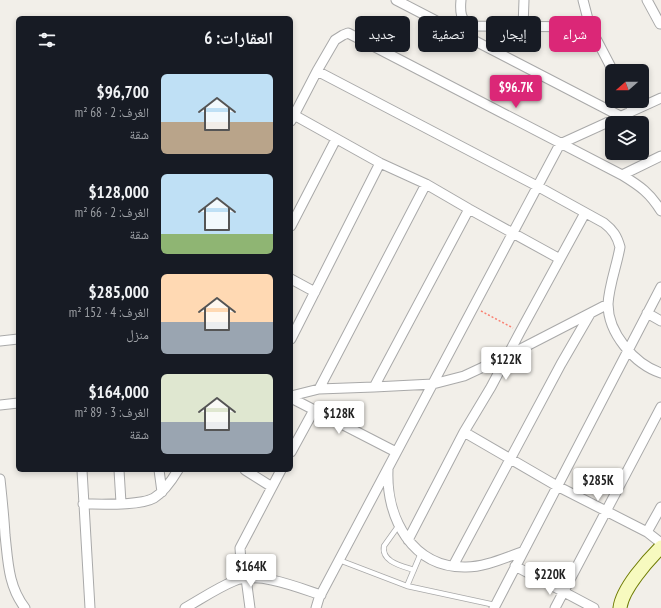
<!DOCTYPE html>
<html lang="ar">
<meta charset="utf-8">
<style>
:root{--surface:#171b24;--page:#242831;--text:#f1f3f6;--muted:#9ea1a6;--accent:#db2777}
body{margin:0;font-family:"PT Sans Narrow","Noto Naskh Arabic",sans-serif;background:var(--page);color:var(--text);direction:rtl;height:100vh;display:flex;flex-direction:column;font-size:15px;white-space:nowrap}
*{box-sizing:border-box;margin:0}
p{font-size:13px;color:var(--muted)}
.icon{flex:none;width:22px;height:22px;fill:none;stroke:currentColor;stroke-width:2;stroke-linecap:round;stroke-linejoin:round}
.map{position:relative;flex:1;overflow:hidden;direction:ltr}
.drawer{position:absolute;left:16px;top:16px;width:277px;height:456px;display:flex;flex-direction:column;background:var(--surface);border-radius:6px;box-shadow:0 2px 6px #0003;direction:rtl}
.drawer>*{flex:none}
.banner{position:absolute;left:305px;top:16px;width:296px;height:36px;direction:rtl;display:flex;gap:8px}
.needle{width:26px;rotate:250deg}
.controls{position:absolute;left:605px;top:64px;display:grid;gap:8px}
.controls a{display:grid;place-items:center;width:44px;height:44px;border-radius:6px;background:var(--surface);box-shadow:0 2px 6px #0003;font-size:20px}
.price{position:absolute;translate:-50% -34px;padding:0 9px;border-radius:4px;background:#fff;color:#222;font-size:13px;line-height:26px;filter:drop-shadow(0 1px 2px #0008)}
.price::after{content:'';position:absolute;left:50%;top:24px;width:12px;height:9px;margin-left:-6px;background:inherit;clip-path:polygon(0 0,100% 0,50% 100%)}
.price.current{background:var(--accent);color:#fff}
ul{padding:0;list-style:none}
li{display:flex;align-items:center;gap:12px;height:100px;padding:0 20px}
li span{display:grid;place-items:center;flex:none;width:112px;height:80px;border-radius:6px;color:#555}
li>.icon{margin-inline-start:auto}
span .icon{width:48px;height:48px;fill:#fffc;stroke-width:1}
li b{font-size:17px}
h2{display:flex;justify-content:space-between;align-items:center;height:48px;padding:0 20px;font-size:17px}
.pill{padding:0 14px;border-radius:6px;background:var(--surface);box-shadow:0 2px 6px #0003;font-size:14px;line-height:36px}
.pill.current{background:var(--accent);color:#fff}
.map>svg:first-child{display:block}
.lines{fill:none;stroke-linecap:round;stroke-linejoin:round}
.service-casing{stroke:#a9a9a9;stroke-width:6}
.minor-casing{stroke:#a9a9a9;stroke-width:11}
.secondary-casing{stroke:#707d05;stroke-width:15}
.path{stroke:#fa8072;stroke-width:1.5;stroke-dasharray:2 2;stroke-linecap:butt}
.service{stroke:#fff;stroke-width:4.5}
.minor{stroke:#fff;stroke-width:9}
.secondary{stroke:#f7fabf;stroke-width:13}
</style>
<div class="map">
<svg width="661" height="608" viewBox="0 0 661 608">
<rect width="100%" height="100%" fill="#f2efe9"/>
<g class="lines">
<defs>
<path id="service" d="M399 525 384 546C381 562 402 566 414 570
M339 560 407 586 495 605
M407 586 421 553"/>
<path id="minor" d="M396 0 620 116
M461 0C460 10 460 21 471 26L590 27
M583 0 590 27 613 71
M647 0 660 24H661
M523 27 524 0
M317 71 537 186 604 223C613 230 617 236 620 247 617 265 609 285 608 304 608 333 634 364 661 373
M628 101 633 110
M294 115 380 163 426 184 469 209 560 259
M291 121 317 71 335 40 343 35 348 33 622 175C640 186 650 193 661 211
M622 175 661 156
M291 226 336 139
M291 279 315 292
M647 313 661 321
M291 339 380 163
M0 341 18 339
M374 387 469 209
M319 389 426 184
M291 396 319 389 374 387 433 384 464 376 509 355 608 304
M291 398 396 452
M0 405 18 403
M464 432 557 486 647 532 661 543
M291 452 314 410
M82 470 90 608
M119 470 121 503
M159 470 162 492
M245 470 272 487
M388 470C386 518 412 568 466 567 485 567 504 558 522 552
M0 479C2 498 4 516 5 535 8 561 8 586 25 608
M83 504C101 504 140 506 154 498 164 492 172 480 178 470
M647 532 661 507
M408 540 464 432 491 387 520 332 585 213
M453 566 561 364 590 314
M515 566 594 608
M185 608C201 599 217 588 234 581 258 571 297 587 321 595
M250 608 246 578 241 562 240 548 281 470
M316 608 319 598 560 144 661 98
M494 608 661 287
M555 608 661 407"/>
<path id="secondary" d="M620 608C622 589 648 560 661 547"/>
</defs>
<!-- service casing -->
<use href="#service" class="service-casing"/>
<!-- minor casing -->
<use href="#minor" class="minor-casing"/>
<!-- secondary casing -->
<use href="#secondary" class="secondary-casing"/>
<!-- path -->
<path class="path" d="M481 311 513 328"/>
<!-- service -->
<use href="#service" class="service"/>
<!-- minor -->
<use href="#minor" class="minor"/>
<!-- secondary -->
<use href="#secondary" class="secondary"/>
</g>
</svg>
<div class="controls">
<a><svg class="needle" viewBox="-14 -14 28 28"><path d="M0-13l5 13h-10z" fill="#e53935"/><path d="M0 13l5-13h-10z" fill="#9ea1a6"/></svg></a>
<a><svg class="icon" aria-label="layers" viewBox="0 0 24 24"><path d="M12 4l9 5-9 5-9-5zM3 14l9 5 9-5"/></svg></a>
</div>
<b class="price current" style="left:516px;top:109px">$96.7K</b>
<b class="price" style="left:506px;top:381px">$122K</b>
<b class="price" style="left:339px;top:435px">$128K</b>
<b class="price" style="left:598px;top:502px">$285K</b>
<b class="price" style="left:251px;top:588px">$164K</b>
<b class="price" style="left:550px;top:596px">$220K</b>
<div class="banner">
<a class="pill current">شراء</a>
<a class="pill">إيجار</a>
<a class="pill">تصفية</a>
<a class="pill">جديد</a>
</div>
<section class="drawer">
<h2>العقارات: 6<svg class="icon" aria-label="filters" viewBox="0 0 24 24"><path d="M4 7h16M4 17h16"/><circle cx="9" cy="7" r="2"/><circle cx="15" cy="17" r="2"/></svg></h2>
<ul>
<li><span style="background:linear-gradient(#bfe0f5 60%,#b9a48a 0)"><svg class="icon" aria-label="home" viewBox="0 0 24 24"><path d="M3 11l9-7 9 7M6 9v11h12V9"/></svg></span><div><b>$96,700</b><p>الغرف: 2 · 68 m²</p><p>شقة</p></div></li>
<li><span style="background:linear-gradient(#bfe0f5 75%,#8fb573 0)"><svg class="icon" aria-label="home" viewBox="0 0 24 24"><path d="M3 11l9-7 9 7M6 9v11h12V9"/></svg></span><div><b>$128,000</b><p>الغرف: 2 · 66 m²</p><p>شقة</p></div></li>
<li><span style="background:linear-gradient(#ffd9b3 60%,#9aa5b1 0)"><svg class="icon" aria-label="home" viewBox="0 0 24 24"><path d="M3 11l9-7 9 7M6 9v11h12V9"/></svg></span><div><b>$285,000</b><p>الغرف: 4 · 152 m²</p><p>منزل</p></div></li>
<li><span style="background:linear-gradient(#dfe7d0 60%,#9aa5b1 0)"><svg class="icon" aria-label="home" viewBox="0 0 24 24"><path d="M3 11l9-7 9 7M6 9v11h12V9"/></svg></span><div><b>$164,000</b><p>الغرف: 3 · 89 m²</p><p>شقة</p></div></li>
</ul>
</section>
</div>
